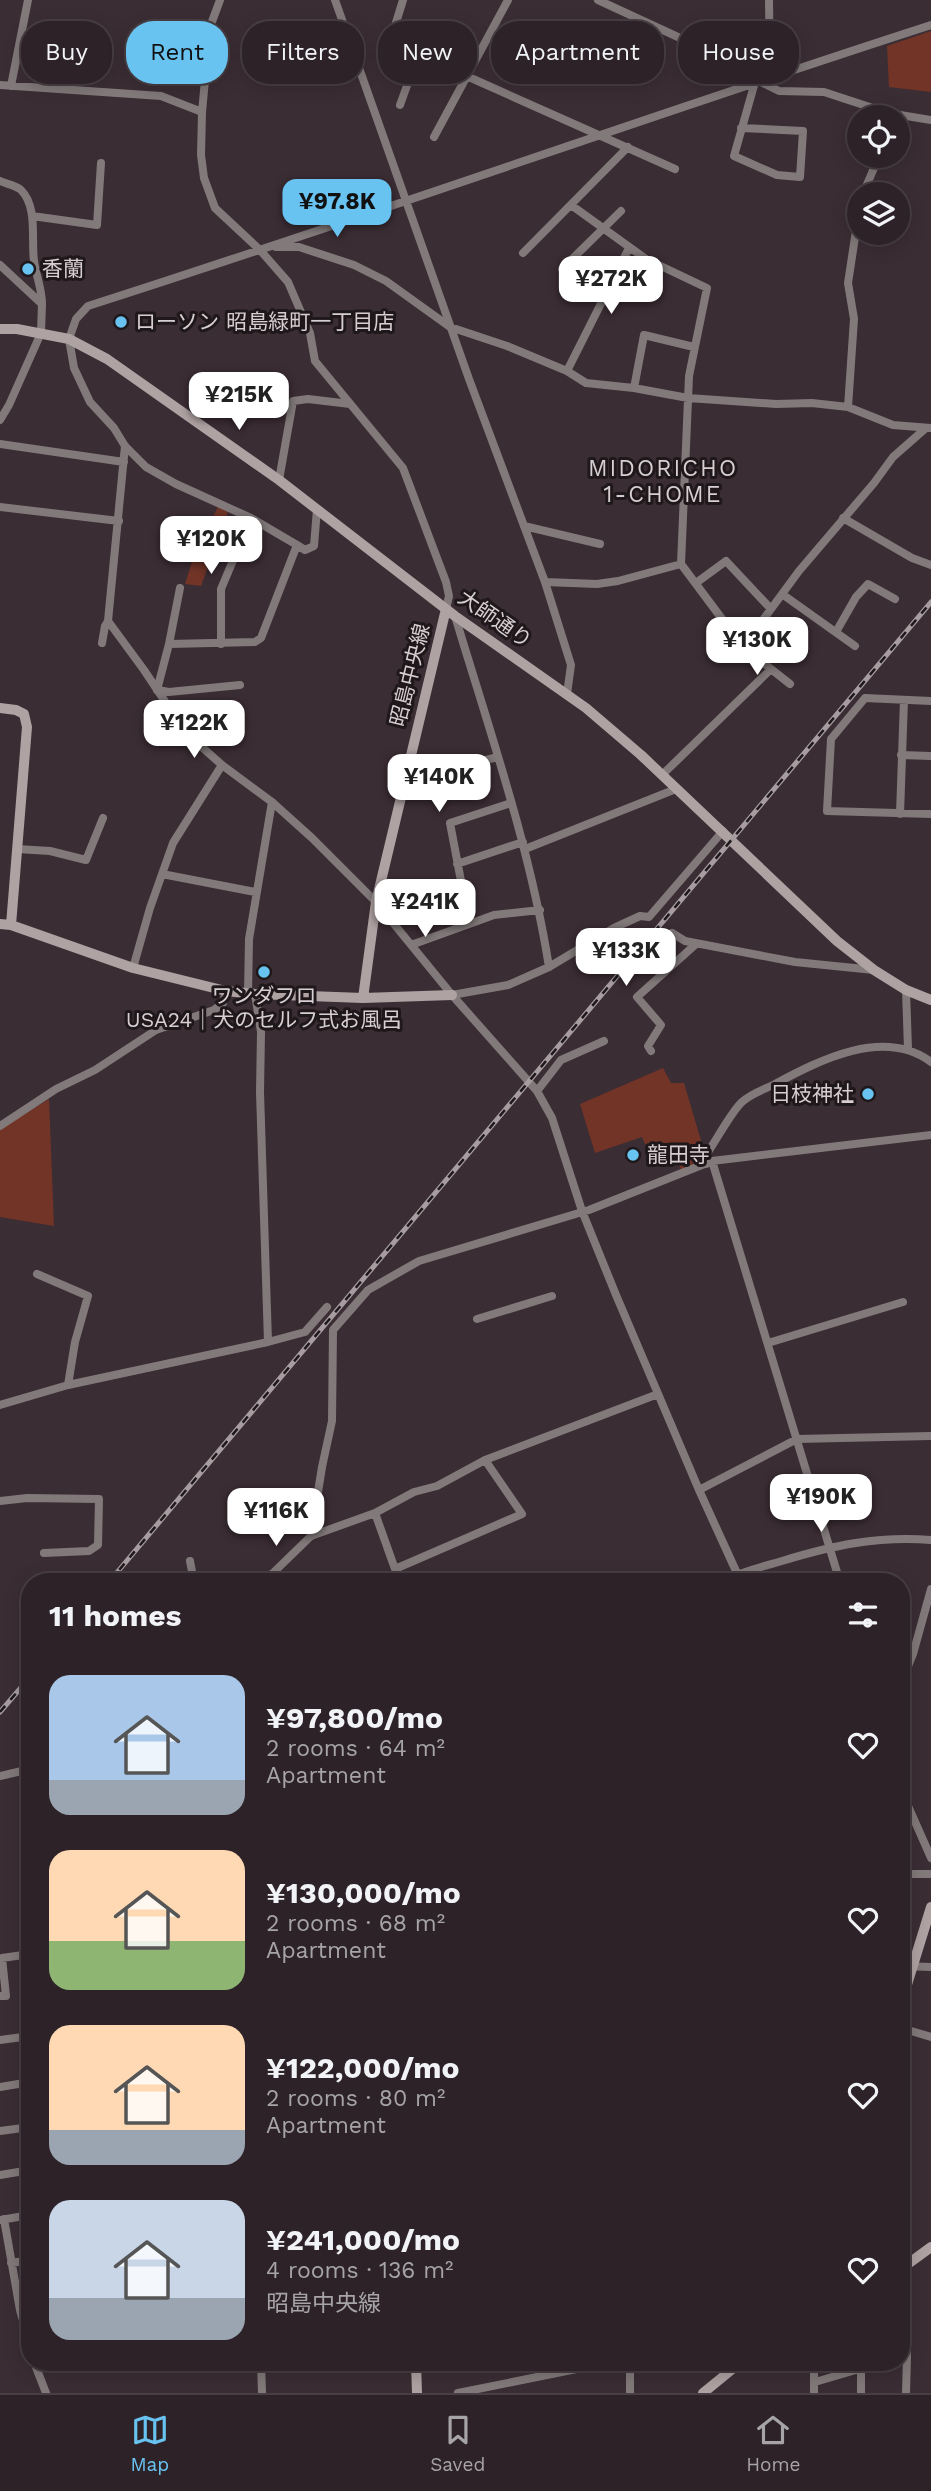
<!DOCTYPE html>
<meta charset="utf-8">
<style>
:root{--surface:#2c2227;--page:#382f33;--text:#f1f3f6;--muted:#a6a4a7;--line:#483f44;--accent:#69c3f1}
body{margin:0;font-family:"Work Sans","Noto Sans JP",sans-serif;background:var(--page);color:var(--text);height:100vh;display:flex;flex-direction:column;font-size:26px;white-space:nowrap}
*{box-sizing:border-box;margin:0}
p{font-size:23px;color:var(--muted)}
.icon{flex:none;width:38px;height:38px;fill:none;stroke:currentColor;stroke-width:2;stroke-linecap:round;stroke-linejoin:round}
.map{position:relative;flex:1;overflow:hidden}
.details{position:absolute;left:21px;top:1573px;width:889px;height:798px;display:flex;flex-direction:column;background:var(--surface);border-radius:28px;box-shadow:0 4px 18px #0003,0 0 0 2px var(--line)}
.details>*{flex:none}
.guide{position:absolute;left:21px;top:21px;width:889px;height:63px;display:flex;gap:14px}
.fabs{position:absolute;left:847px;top:105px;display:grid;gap:14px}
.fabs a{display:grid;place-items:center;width:63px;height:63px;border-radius:50%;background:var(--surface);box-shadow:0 4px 18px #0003,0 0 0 2px var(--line);font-size:35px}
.price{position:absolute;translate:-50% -60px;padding:0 16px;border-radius:14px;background:#fff;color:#222;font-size:23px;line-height:46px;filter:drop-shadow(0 2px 4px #0008)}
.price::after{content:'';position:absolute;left:50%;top:42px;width:21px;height:16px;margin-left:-10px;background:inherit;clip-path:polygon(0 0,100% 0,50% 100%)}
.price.active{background:var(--accent);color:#111}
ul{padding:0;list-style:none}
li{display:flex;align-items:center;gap:21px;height:175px;padding:0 28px}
li span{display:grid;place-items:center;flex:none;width:196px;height:140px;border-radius:21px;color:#555}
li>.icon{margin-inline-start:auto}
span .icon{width:84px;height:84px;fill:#fffc;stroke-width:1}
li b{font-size:30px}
h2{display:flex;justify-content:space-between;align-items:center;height:84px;padding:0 28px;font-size:30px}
.pill{padding:0 24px;border-radius:28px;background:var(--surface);box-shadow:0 4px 18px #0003,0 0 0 2px var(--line);font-size:24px;line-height:63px}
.pill.active{background:var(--accent);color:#111}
.dock{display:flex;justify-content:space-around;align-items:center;height:98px;border-top:2px solid var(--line);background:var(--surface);font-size:19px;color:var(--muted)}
.dock a{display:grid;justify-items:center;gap:4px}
.dock .active{color:var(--accent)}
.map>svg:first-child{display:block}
.green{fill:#713427}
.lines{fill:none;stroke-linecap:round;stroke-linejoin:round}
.street{stroke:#827a7a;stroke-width:8}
.secondary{stroke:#afa2a3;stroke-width:10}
.rail-casing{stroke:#a79da1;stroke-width:5}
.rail{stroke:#1e181b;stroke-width:2.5;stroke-dasharray:8;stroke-linecap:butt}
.poi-dot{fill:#69c3f1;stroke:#1e181b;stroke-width:2.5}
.labels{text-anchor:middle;stroke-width:6;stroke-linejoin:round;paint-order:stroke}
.poi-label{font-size:21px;fill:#d7ced2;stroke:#1e181b;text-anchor:start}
.street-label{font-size:21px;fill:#d7ced2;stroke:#1e181b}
.neighbourhood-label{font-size:23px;letter-spacing:2px;fill:#d7ced2;stroke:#1e181b}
</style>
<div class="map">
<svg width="931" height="2393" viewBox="0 0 931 2393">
<rect width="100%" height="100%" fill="#3b2d34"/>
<!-- green -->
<path class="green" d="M931 31V92L889 87 887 46Z
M218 507 228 512 201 586 185 584 196 549Z
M663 1068 671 1083H684L705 1154 701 1163 681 1170 674 1151 665 1144 647 1149 642 1137 595 1153 580 1104Z
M49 1099 54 1226 0 1217V1129Z"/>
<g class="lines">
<!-- street -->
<path class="street" d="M220 0 210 27 202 112 201 155 204 178 215 208 260 250 288 282 310 333 315 361 403 468 446 582 449 596 446 609
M335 0 469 379 545 582 571 665 567 694
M403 0 390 42 675 169
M598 0 732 62 755 82
M769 0 770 77
M759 81 779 91 824 92 888 113 931 120
M0 85 161 96 202 112
M11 86 28 0
M400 105 418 55
M741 128 803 131 800 177 777 175 734 156 755 82
M434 137 508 0
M0 181C6 184 16 185 21 190 38 207 31 239 34 261 36 276 42 288 42 304
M863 194 879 156
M571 205 646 259 707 288 689 376 681 564 743 647 790 684
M32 216 97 225 101 163
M276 247H299L354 265 386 281 450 327 507 346 567 371 586 383 634 388 688 398 776 404 812 403 848 407 893 425 931 428
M523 253 628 147
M0 265 42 304 41 333 9 405 0 420
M606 293 562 269 621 211
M567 371 629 248
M634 388 644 335 694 347
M848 407 854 319 848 283 859 211
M0 444 124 462
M125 446 108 621 144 670 186 733 222 765 272 802 312 838 376 902 452 995 537 1091 552 1118 582 1211 616 1295 699 1490 741 1582
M279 480 293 401 308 399 350 404
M0 507 119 521
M843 518 912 558 931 565
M524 526 600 544
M297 545 251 518 176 484 146 467 125 446 114 428 90 402 74 368 69 339 76 319 88 306C370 216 649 116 931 25
M545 582 597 584 618 581 681 564
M696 583 726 561 771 609
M782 594 855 646
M455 616C490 732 530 847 549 967
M757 628 796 656
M836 632 856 597 868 584 895 599
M102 643 105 626 108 621
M169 644 180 588
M221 644V589L251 518
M743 647 799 571 874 483 893 457 926 428
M157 690 169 644 255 642 261 638 297 545 305 550 314 546 317 509
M157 690 169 692 240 685
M931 701 865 698 831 739 827 811 931 814
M901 755 931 756
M662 775 771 669
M405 780 498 757
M900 814 904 700
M17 849 50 851 86 860 103 818
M525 849 676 789
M457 864 523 842
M162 874 255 892
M461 881 450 823 511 803
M672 933 685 941 795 962 874 970
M411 945 494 915 540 910
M133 968 150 908 173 843 222 765
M906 990 908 1049
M248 993 249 939 272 802
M452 995 508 985 549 967 614 928 640 916 649 917 723 831
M651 1051 648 1046 661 1025 637 997 696 944
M537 1091 561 1060 604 1041
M0 1126 56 1089 95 1070 156 1030 214 1010 223 1003 226 991
M712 1161 840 1582
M706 1164V1155C716 1141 731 1112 742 1102 750 1094 765 1089 775 1084 820 1060 884 1027 931 1062
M37 1274 88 1296 75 1342 68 1385
M477 1319 552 1296
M268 1342 305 1332 327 1307
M768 1343 903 1302
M0 1405 68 1385 268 1342 260 1092 261 1032 255 994
M699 1490 797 1439 931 1436
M0 1501 27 1498 99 1499 98 1545 89 1551 44 1553
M375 1513 395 1569 522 1514 485 1460
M311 1536 322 1467 332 1421 333 1330 368 1290 419 1261 589 1210 712 1161 931 1135
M190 1561 194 1582
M259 1582 273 1573 311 1536 375 1513 414 1492 437 1486 485 1460 658 1394
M720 1582C740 1572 761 1567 782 1561 834 1545 877 1536 931 1540
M901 1683 913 1654 931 1589
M0 1776 30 1769
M901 1790 931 1858
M901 1874H931
M901 1966 931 1967
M0 1996H6L2 1958 30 1954
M901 2028 931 2037
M0 2040 30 2036
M0 2087 30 2082
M0 2131 30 2127
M0 2175 30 2170
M4 2219 20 2310 30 2346
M0 2220 30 2215
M11 2263 30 2260
M901 2278 907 2356 906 2393
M34 2362 46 2393
M261 2362 262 2393
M630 2362V2393
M814 2362V2393
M815 2382 883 2362
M458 2393 611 2362
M861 2393V2369"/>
<!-- secondary -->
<path class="secondary" d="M0 329H17L69 339 107 359 279 480 455 616 586 708 641 755 837 941 874 970 906 990 931 1000
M0 708 16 710 24 714 27 727 11 925
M0 924 11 925 133 968 226 991 255 994 363 998 452 995
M363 998 376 902 446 609
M901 2004 931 1907
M901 2269 931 2247
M416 2362 417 2393
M703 2393 741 2362"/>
<defs>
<path id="rail" d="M109 1582 931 602
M0 1712 30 1677"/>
</defs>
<!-- rail casing -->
<use href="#rail" class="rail-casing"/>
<!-- rail -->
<use href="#rail" class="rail"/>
</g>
<!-- markers -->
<g class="poi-dot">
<circle cx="28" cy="269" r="7"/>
<circle cx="121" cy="322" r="7"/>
<circle cx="264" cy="972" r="7"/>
<circle cx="868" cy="1094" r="7"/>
<circle cx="633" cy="1155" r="7"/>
</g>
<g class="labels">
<!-- poi labels -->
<g class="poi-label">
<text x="42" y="276">香蘭</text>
<text x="135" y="329">ローソン 昭島緑町一丁目店</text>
<text x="264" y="1003" text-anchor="middle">ワンダフロ<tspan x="264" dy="24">USA24｜犬のセルフ式お風呂</tspan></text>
<text x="854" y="1101" text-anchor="end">日枝神社</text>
<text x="647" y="1162">龍田寺</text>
</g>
<!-- street labels -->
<g class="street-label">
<text transform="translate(495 619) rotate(35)" y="7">大師通り</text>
<text transform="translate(410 675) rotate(-76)" y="7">昭島中央線</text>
</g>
<!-- neighbourhood labels -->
<g class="neighbourhood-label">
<text x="663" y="476">MIDORICHO<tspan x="663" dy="26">1-CHOME</tspan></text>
</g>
</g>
</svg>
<div class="fabs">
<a><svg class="icon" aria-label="locate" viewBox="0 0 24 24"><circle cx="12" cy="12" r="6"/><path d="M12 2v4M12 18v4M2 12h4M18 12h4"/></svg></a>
<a><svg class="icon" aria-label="layers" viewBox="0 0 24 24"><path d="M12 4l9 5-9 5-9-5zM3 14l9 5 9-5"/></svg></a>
</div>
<b class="price active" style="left:337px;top:239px">¥97.8K</b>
<b class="price" style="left:611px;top:316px">¥272K</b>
<b class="price" style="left:239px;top:432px">¥215K</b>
<b class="price" style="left:211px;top:576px">¥120K</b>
<b class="price" style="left:757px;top:677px">¥130K</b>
<b class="price" style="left:194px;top:760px">¥122K</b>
<b class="price" style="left:439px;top:814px">¥140K</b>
<b class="price" style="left:425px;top:939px">¥241K</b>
<b class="price" style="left:626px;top:988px">¥133K</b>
<b class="price" style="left:821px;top:1534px">¥190K</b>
<b class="price" style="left:276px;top:1548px">¥116K</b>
<div class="guide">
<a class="pill">Buy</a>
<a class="pill active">Rent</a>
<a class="pill">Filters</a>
<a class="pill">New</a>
<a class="pill">Apartment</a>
<a class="pill">House</a>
</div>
<section class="details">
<h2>11 homes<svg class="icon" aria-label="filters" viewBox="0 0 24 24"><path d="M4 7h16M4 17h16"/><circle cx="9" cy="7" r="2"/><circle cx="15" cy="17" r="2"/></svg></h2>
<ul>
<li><span style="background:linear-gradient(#a9c7e8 75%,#9aa5b1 0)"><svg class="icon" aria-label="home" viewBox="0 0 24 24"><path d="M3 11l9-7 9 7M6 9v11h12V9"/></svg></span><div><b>¥97,800/mo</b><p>2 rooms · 64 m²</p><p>Apartment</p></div><svg class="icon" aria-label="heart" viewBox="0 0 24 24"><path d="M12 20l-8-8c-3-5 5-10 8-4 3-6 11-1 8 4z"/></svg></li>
<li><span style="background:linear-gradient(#ffd9b3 65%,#8fb573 0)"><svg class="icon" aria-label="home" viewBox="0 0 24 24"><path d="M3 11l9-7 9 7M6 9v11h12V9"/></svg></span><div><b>¥130,000/mo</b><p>2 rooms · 68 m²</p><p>Apartment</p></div><svg class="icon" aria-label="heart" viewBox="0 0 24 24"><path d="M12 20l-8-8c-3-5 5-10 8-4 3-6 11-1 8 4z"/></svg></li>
<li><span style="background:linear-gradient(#ffd9b3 75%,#9aa5b1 0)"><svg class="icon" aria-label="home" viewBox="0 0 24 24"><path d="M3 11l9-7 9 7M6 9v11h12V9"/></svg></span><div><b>¥122,000/mo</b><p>2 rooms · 80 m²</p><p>Apartment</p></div><svg class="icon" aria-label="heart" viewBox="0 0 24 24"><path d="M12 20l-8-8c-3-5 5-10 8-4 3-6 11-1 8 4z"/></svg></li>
<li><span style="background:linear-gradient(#c9d6e8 70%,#9aa5b1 0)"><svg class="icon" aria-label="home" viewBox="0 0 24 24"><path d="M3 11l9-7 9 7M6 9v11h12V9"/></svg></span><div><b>¥241,000/mo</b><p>4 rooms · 136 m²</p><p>昭島中央線</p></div><svg class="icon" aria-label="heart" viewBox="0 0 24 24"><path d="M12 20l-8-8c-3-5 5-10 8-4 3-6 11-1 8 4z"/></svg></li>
</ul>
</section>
</div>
<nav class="dock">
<a class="active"><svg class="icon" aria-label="map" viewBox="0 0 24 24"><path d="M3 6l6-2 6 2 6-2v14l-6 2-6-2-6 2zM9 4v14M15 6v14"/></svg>Map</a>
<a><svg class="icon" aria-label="saved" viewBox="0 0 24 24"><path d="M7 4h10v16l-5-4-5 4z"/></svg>Saved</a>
<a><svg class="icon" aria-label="home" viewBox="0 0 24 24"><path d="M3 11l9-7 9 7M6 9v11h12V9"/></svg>Home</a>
</nav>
